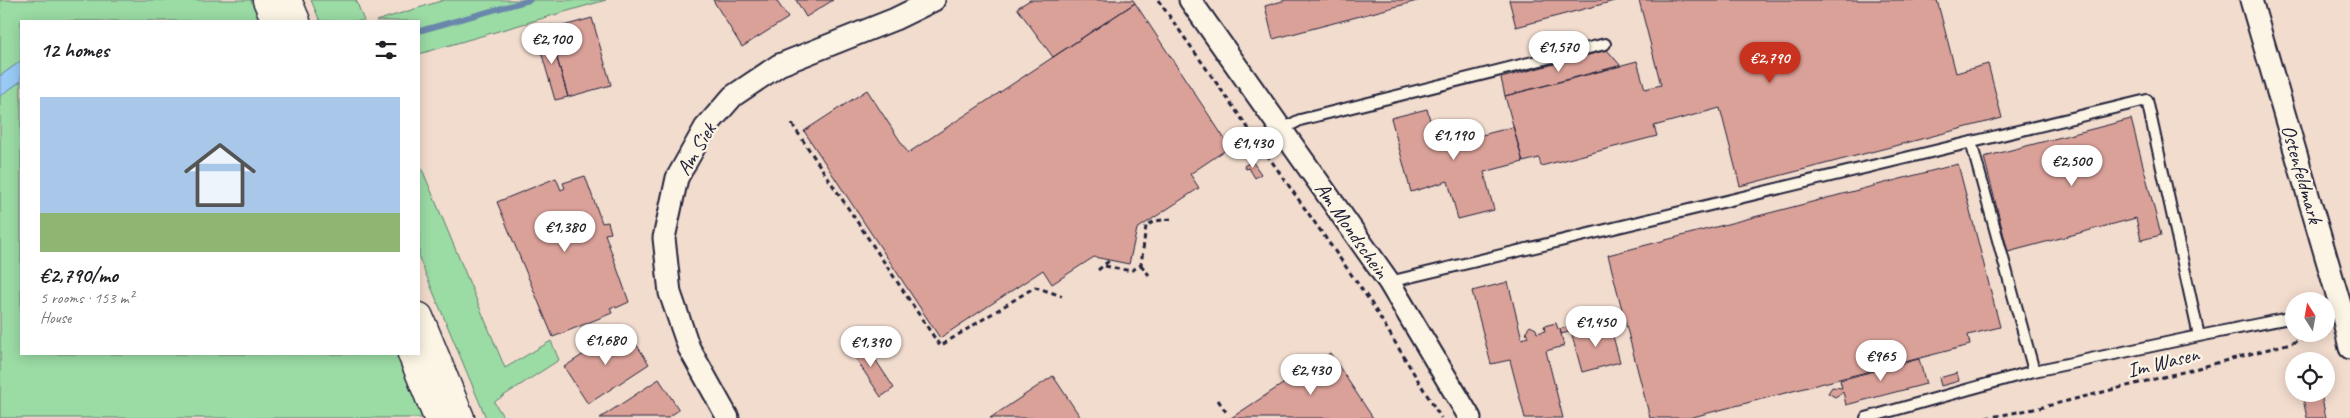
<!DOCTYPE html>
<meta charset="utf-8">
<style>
:root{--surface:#fff;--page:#f6f6f6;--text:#202124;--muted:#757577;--line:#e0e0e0;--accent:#c8321e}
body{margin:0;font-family:Caveat,sans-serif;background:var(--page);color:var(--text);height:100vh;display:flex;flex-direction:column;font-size:19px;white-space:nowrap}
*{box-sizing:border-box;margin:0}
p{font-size:16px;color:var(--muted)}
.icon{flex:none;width:28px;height:28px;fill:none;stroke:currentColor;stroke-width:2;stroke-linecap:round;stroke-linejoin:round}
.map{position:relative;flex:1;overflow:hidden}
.panel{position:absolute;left:20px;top:20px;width:400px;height:335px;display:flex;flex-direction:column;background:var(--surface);border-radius:0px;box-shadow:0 2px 12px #0003}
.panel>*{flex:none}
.needle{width:32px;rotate:349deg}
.fabs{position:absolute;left:2285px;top:292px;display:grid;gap:10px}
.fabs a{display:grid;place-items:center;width:50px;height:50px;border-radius:50%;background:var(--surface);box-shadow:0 2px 12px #0003;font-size:25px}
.price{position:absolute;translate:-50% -42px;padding:0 11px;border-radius:18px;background:#fff;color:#222;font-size:16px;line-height:32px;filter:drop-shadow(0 1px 2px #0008)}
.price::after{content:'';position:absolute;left:50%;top:30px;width:15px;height:11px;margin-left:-8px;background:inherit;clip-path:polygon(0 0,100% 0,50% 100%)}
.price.current{background:var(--accent);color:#fff}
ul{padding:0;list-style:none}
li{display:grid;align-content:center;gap:10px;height:265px;padding:0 20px}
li+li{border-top:1px solid var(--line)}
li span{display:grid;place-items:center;height:155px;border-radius:0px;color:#555}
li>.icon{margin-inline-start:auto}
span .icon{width:90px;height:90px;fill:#fffc;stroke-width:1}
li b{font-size:21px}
h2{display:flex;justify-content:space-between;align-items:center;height:60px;padding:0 20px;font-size:21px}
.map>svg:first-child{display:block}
.green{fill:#9bdba4;stroke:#5e7e70}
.water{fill:#99caf5;stroke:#6987ab}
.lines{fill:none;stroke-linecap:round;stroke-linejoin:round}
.stream{stroke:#6987ab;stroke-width:5.5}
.building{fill:#daa199;stroke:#22223b}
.lane-casing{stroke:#22223b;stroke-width:14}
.street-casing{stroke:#22223b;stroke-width:25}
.highway-casing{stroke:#22223b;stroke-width:31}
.path{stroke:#22223b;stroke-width:3;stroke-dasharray:5 4;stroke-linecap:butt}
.lane{stroke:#fcf5e5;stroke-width:10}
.street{stroke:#fcf5e5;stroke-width:21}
.highway{stroke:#fcf5e5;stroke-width:28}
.labels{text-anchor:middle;stroke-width:4.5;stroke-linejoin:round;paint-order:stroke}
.street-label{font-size:21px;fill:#22223b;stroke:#fcf5e5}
</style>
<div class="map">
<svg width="2350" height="418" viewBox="0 0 2350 418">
<rect width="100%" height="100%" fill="#f2dcce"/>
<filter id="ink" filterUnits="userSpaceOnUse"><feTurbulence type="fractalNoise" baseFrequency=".02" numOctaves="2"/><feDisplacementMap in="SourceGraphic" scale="10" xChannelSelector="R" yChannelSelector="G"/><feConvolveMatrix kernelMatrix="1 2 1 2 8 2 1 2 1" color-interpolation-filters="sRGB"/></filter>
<g filter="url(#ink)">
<!-- green -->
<path class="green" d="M0 0H255L264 21H21V61L0 76Z
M311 0H356L364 21H320Z
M444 0H606L419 54V21H376Z
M21 81V354H401L422 418H0V96Z
M419 162 505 368 551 341 559 360 494 402 504 418H486L419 258Z"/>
<!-- water -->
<path class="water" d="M21 61V81L0 96V76Z"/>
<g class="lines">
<!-- stream -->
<path class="stream" d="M419 31 530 0"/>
</g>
<!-- building -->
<path class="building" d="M713 0H776L788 18 742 47Z
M796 0H833L806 17Z
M1030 0H1133L1135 3 1053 57 1017 8Z
M1286 0H1421L1273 39 1265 6Z
M1509 0H1618L1516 27Z
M1639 0H1937L1956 73 1988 64 2002 118 1740 186 1720 108 1654 126 1657 136 1541 166 1539 158 1523 162 1505 96 1637 61 1645 89 1661 85Z
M1135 3 1230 147 1190 174 1199 188 1137 229 1129 264 1094 257 1052 284 1043 270 940 338 804 131 867 90 908 153Z
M592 18 611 85 568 97 549 30Z
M549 30 568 97 555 100 536 34Z
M1607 50 1621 66 1505 96 1501 78Z
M1427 109 1437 147 1439 146 1440 149 1443 148 1442 143 1451 140 1453 145 1456 144 1455 142 1513 127 1523 162 1484 172 1494 210 1458 219 1448 181 1411 192 1391 118Z
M2131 119 2161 235 2141 240 2136 218 2008 252 1984 157Z
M1252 161 1261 174 1255 178 1249 168 1246 169 1244 166Z
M1958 164 2000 327 1968 335 1970 345 1689 418H1650L1608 255Z
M585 176 602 223 608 222 611 233 605 234 629 302 616 308 615 306 610 308 612 313 553 337 497 202 556 178 561 190 565 188 563 183Z
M1508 282 1522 339 1528 337 1526 331 1530 326 1536 329 1537 333 1545 331 1544 326 1556 323 1558 329H1560L1564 346 1546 351 1563 418H1525L1510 360 1491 364 1472 291Z
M1621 313 1623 318 1597 324 1598 328 1585 331 1584 328 1561 334 1560 329 1583 323 1582 320 1595 316 1596 320Z
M1610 325 1620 362 1582 372 1572 335Z
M625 327 649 364 588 404 564 367Z
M870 332 883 353 877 357 864 337Z
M861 338 894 388 881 397 848 347Z
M1330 353 1373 418H1231Z
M1919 359 1926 384 1846 405 1843 392 1835 397 1828 393 1832 387 1842 388 1840 380Z
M1957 373 1959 381 1941 386 1939 378Z
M1053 376 1081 418H990Z
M659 379 679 410 667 418H600Z
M2302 394H2321L2326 418H2307Z"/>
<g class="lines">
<defs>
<path id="lane" d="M1281 130 1300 120 1605 44
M1971 142 2034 371
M1389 282 2147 100 2199 336 2034 371 1866 418
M2199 336 2294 317"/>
<path id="street" d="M1190 0 1389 282 1470 418
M2251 0 2341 308 2350 348
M728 418 689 348 670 293 664 238 677 178 705 128 733 96 779 65 895 19 934 0"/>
<path id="highway" d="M267 0 276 21
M287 0 296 21
M419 317 460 418
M412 354 438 418"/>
</defs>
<!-- lane casing -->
<use href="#lane" class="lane-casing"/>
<!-- street casing -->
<use href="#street" class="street-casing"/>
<!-- highway casing -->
<use href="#highway" class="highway-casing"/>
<!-- path -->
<path class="path" d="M1158 0 1370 301 1441 418
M792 124 940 346 1035 287 1062 296
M1141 265 1149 275
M1105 266 1131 271 1141 265 1146 226 1155 221 1171 219
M1098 270 1110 260
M1218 400 1228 415
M1986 418 2039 408 2187 371 2328 333"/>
<!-- lane -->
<use href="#lane" class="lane"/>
<!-- street -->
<use href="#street" class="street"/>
<!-- highway -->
<use href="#highway" class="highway"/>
</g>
</g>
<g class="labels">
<!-- street labels -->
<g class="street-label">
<text transform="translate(696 149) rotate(-59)" y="7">Am Siek</text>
<text transform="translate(2302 174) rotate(74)" y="7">Ostenfeldmark</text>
<text transform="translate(1352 230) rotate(55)" y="7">Am Mondschein</text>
<text transform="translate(2163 362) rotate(-14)" y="7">Im Wasen</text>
</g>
</g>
</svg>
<div class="fabs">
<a><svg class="needle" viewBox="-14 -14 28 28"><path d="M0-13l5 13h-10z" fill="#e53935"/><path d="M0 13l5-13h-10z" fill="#757577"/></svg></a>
<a><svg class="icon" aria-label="locate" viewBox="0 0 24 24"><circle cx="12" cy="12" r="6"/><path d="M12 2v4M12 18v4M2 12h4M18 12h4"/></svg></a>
</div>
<b class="price" style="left:552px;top:65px">€2,100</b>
<b class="price" style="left:1559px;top:73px">€1,570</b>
<b class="price current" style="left:1770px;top:84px">€2,790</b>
<b class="price" style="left:1454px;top:161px">€1,190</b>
<b class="price" style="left:1253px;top:169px">€1,430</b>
<b class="price" style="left:2072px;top:187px">€2,500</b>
<b class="price" style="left:565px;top:253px">€1,380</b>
<b class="price" style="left:1596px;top:348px">€1,450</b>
<b class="price" style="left:606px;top:366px">€1,680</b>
<b class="price" style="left:871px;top:368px">€1,390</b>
<b class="price" style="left:1881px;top:382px">€965</b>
<b class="price" style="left:1311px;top:396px">€2,430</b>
<section class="panel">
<h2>12 homes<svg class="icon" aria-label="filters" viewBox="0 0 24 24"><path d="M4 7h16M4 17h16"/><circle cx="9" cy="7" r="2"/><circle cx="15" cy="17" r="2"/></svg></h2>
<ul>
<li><span style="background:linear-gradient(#a9c7e8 75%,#8fb573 0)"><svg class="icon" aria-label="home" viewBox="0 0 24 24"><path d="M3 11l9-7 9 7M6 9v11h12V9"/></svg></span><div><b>€2,790/mo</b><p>5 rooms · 153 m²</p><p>House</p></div></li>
</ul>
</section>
</div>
